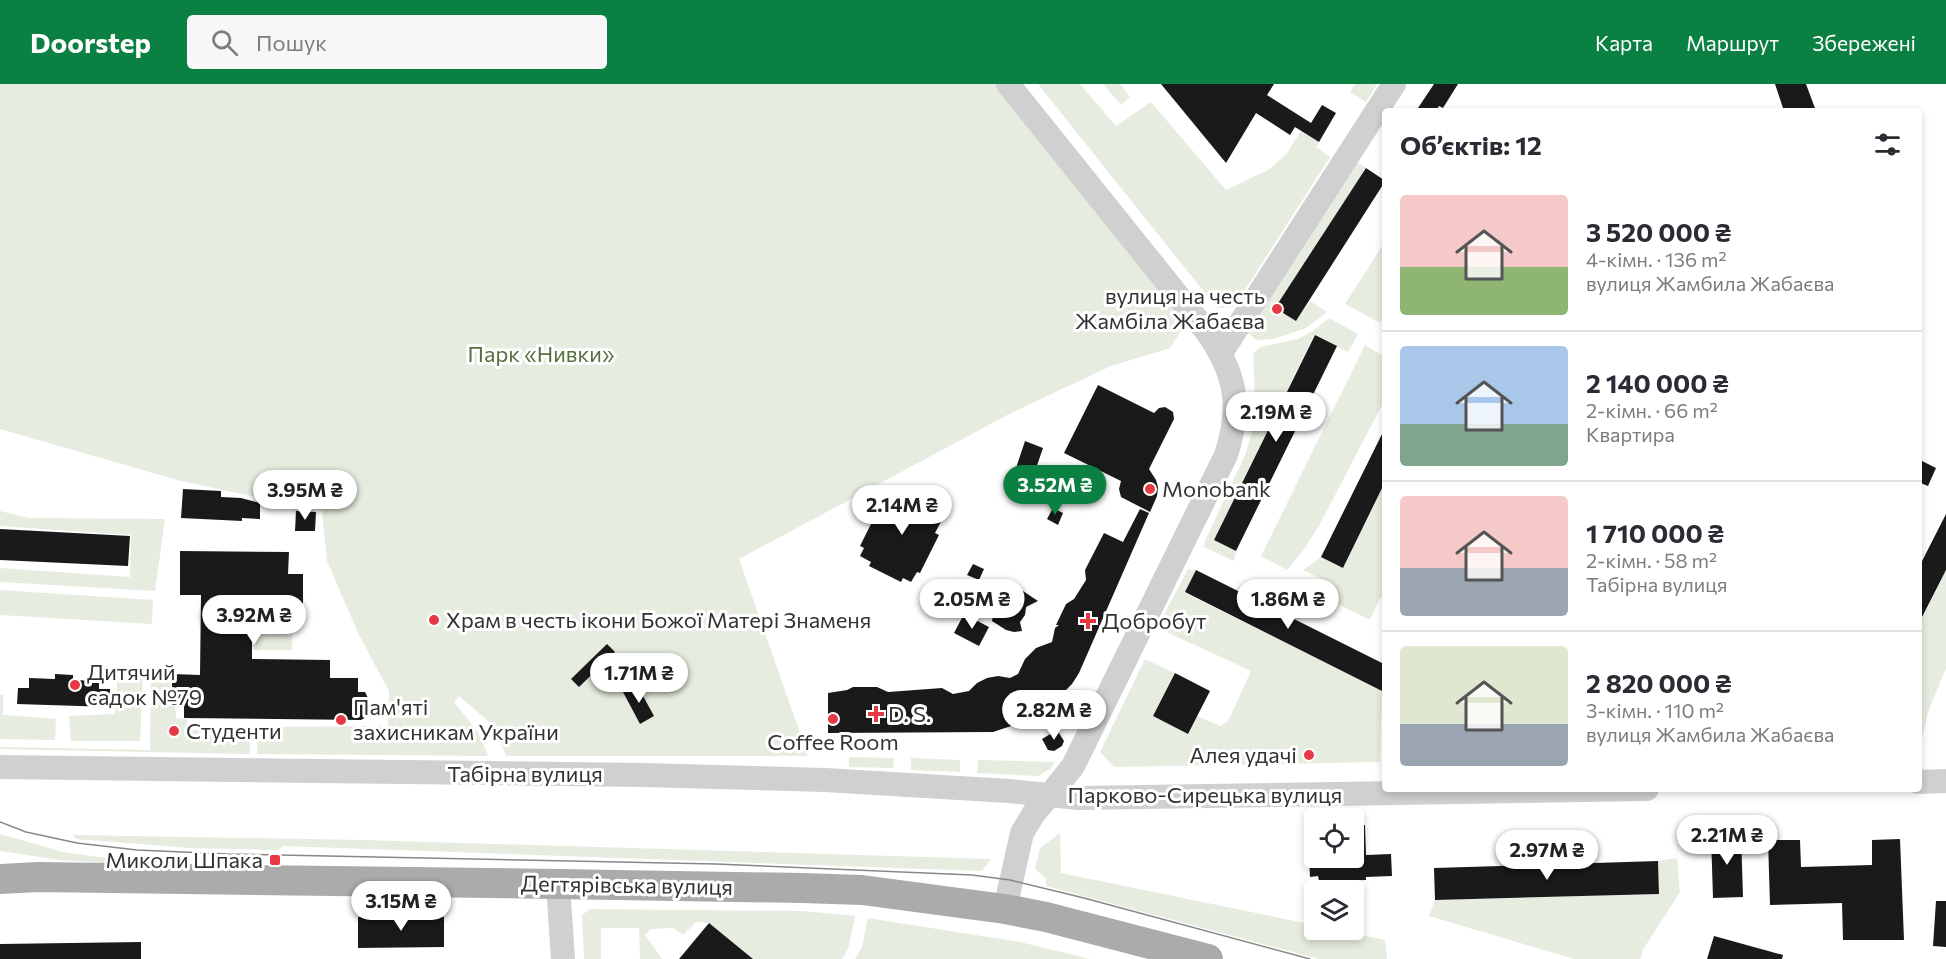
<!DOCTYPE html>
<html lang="uk">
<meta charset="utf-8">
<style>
:root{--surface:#fff;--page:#f7f7f7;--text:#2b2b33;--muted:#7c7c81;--line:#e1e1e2;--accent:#0b8043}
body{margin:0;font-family:Commissioner,sans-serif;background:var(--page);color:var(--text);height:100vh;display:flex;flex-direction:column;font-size:22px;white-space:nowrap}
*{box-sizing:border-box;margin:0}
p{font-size:20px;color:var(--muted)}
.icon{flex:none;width:33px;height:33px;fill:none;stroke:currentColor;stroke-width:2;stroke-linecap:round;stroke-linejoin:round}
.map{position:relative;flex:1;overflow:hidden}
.drawer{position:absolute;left:1382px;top:24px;width:540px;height:684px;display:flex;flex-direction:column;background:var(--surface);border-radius:6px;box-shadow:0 3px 9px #0003}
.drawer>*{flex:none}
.fabs{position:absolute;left:1304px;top:724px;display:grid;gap:12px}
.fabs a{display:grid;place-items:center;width:60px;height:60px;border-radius:6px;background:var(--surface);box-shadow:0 3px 9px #0003;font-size:30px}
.price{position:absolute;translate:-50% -51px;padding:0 14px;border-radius:21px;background:#fff;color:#222;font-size:20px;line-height:39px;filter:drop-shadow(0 2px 3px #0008)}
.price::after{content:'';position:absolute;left:50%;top:36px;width:18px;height:14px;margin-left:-9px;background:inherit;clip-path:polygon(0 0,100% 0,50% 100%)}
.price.current{background:var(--accent);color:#fff}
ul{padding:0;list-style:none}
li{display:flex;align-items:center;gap:18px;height:150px;padding:0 18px}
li+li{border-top:2px solid var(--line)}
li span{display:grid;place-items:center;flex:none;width:168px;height:120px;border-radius:6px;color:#555}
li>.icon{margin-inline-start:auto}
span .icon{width:72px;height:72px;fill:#fffc;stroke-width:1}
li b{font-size:26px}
h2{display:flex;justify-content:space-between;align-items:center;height:72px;padding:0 18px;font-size:26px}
header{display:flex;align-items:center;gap:36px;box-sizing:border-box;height:84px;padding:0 30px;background:var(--accent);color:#fff}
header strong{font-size:28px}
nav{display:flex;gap:33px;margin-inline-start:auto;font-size:21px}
.search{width:420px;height:54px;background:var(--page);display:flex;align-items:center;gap:15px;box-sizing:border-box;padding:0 21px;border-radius:6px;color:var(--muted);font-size:22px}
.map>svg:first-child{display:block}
.green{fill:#e6ecdf}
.building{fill:#1a1a1a}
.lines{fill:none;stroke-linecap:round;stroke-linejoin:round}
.minor{stroke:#d0d0d0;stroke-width:24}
.major{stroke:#ababab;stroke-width:30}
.tram{stroke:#888;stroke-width:1.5}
.poi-dot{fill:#e63946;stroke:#fff;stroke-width:2}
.labels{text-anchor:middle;stroke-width:6;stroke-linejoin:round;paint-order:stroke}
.poi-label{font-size:22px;fill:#333;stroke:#fff;text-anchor:start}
.park-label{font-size:22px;fill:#56703f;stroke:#fff}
.street-label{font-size:22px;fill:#333;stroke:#fff}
</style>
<header>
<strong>Doorstep</strong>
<div class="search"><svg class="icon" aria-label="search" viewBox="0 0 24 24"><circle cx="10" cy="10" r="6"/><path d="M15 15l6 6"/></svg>Пошук</div>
<nav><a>Карта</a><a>Маршрут</a><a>Збережені</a></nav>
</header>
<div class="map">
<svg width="1946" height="875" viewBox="0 0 1946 875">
<rect width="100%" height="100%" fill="#fff"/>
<!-- green -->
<path class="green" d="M0 0H999L1188 236 1170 264 1111 282 1011 329 739 475 808 672H506L494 642 459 612 454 618 478 648 488 672 257 670 258 643 388 642 389 607 359 551 327 477 322 427 181 397 0 345Z
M1038 0H1080L1116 42 1151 18 1226 106 1270 85 1286 70 1301 47 1319 58 1316 63 1330 73 1234 223 1217 224Z
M1103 0H1120L1130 13 1121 21Z
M1355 0H1377L1366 18 1350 8Z
M1353 75 1366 84 1276 223 1296 236 1310 217 1327 228 1306 244 1274 255 1256 256 1246 247Z
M1384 159V231L1380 239 1345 220Z
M1329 234 1358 250 1348 268 1314 251 1214 456 1236 467 1234 477 1204 463 1205 457 1246 369 1256 333 1253 270 1260 263 1298 255 1313 247Z
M1365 261 1384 273V317L1320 440 1304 465 1287 486 1261 472Z
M1384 400V511L1379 516 1370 536 1327 515 1330 499 1303 486 1321 473 1343 484Z
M0 427 29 434 165 435 155 507 0 498V484L130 493 131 451 0 442Z
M1188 485 1196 486 1185 509 1382 607 1380 678 1114 683 1100 668 1145 575 1175 589 1153 632 1188 650 1197 632 1220 642 1228 637 1251 587 1160 545V538Z
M1946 486V584L1928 628 1919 668V541Z
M959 494 995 511 984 535 948 517Z
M0 506 153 516 152 540 0 531Z
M254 527H293L292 566H253Z
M151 586 171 587 170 610 164 611V621L175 622 176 634 187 635 188 646 250 648V670L0 665V663L150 666Z
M118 587 143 588 140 657H71L69 632 115 630Z
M0 611H3V631L56 635 55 656 0 655Z
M849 673 894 674 893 684 849 683Z
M911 674 960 676V688L911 686Z
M978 676 1055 678 1050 685 1038 692 977 689Z
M1060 749 1061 789 1314 841V846H1336L1385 856 1387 875H1319L1046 802V794L1035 785 1040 764Z
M0 750 63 768 120 776V780L60 776 0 767Z
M73 751 364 756 991 775 982 787 283 762 278 766 189 764 76 755Z
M1677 774 1680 808 1644 864 1640 875H1574L1429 832 1435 816 1659 810 1658 777Z
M590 825 803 827 855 832 848 865 842 875H753L709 839 696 838 683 851 673 844 651 845 645 851 662 875H640L639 844H601V875H584L582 831Z
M868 834 1020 858 1090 875H855L862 863Z"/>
<!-- building -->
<path class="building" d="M1161 0H1274L1267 11 1311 39 1322 21 1336 29 1319 58 1295 43 1290 51 1256 29 1226 79Z
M1434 0H1458L1443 24 1439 22 1436 27H1416Z
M1775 0H1806L1816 27H1784Z
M1366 84 1384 96V99L1296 237 1275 224Z
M1315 251 1337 262 1236 467 1214 456Z
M1098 301 1154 329 1159 324 1165 323 1173 328 1174 335 1149 385 1156 396 1158 403 1157 412 1150 428 1121 413 1119 405 1121 397 1064 369Z
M1384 346V400L1343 484 1321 473Z
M1025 357 1043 364 1033 393 1015 387Z
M1918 375 1936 384 1928 402 1918 398Z
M183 405 221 407V413L241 414 260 419V435L242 434V437L181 434Z
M892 407 904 413 906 408 939 424 937 429 944 432 935 449 939 451 920 489 917 488 911 498 903 494 901 498 869 482 871 478 860 472 864 464 860 462 884 414 888 416Z
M1053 424 1063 429 1058 441 1047 435Z
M1140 425 1149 429 1079 589 1072 600 1050 622 1023 638 993 648 828 649V609L847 606 853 603H877L888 608 942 604 953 610 969 607 977 599 987 594 998 592 1010 594 1018 590 1025 575 1036 564 1052 558 1055 544 1059 541H1056L1066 520 1074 515 1086 496 1085 486 1104 449 1123 458Z
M296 427 316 428 315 447H295Z
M1946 430V486L1918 541V485Z
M0 445 130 452 128 482 0 476Z
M180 467 289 468 288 490H303V526L252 525V575L330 576V594H358V608H365L375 628 361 636 184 634V621H172V590L200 591 201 511H180Z
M973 480 984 485 979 496 967 491Z
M1196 486 1384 580V608L1185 508Z
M1014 506 1023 507 1038 517 1026 523 1025 531 1020 538 1022 547 1014 548 1006 546 992 537 995 519 999 512 1006 508Z
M964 530 989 543 979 562 954 549Z
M607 560 615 568 579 603 571 595Z
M1175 589 1210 607 1188 650 1153 632Z
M55 590 73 591V596L99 597V605H110V623L17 620 18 604H29V594L55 595Z
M637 601 654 632 640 640 623 608Z
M1057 646 1064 657 1062 662 1054 667 1048 666 1042 655Z
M1353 741H1365L1366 771 1391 770 1392 792 1366 793V796L1319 797 1318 792 1310 793 1309 774H1353Z
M1741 750 1743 813 1713 814 1711 751Z
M1900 755 1904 856H1843L1842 819 1770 821 1768 756H1800L1801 783 1872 781V756Z
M1658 777 1659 810 1435 816 1434 784Z
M1936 817H1946V863L1933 862Z
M358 833H444V863L358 864Z
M709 839 753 875H679Z
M1714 852 1783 871 1782 875H1707Z
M141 858V875H0V860Z"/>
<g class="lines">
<!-- minor -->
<path class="minor" d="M1221 269 1394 0
M0 683 642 691 825 696 1009 707 1079 714 1647 705
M1918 698 1946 697
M558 800 563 875
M1005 825 1022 749 1034 729 1050 711 1073 682 1226 371C1242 322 1236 290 1207 248L1008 0"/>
<!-- major -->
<path class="major" d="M0 795 38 793 558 800 802 804 862 806 1005 825 1046 833 1208 875"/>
<!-- tram -->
<path class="tram" d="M0 738 26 748 77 759 137 766 228 770 716 780 972 791 1010 796 1084 814 1310 875"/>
</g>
<!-- markers -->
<g class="poi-dot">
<circle cx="1277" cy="225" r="6"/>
<circle cx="1150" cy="405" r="6"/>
<circle cx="434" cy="536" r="6"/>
<path d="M1085 528h6v6h6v6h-6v6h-6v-6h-6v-6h6z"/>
<circle cx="75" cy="601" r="6"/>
<path d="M873 621h6v6h6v6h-6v6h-6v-6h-6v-6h6z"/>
<circle cx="833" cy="635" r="6"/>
<circle cx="341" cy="636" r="6"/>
<circle cx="174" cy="647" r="6"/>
<circle cx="1309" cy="671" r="6"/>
<rect x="269" y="770" width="12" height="12" rx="3"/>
</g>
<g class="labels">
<!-- poi labels -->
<g class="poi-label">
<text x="1265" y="220" text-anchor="end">вулиця на честь<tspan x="1265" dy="25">Жамбіла Жабаєва</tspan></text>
<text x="1162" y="413">Monobank</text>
<text x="446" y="544">Храм в честь ікони Божої Матері Знаменя</text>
<text x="1102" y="545">Добробут</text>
<text x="87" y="596">Дитячий<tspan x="87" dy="25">садок №79</tspan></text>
<text x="353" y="631">Пам'яті<tspan x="353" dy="25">захисникам України</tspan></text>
<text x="888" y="638">D. S.</text>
<text x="186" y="655">Студенти</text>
<text x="833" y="666" text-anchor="middle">Coffee Room</text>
<text x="1297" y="679" text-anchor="end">Алея удачі</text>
<text x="263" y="784" text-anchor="end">Миколи Шпака</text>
</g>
<!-- park labels -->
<g class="park-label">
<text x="541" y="278">Парк «Нивки»</text>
</g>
<!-- street labels -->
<g class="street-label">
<text x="525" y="698">Табірна вулиця</text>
<text x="1205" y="719">Парково-Сирецька вулиця</text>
<text transform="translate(627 801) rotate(1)" y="8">Дегтярівська вулиця</text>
</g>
</g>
</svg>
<div class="fabs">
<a><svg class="icon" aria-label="locate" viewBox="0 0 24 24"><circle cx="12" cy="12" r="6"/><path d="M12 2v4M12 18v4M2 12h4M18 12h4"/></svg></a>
<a><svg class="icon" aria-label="layers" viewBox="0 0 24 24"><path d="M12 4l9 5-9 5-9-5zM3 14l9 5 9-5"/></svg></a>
</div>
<b class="price" style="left:1276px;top:359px">2.19M ₴</b>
<b class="price current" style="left:1055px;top:432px">3.52M ₴</b>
<b class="price" style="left:305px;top:437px">3.95M ₴</b>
<b class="price" style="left:902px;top:452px">2.14M ₴</b>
<b class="price" style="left:972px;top:546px">2.05M ₴</b>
<b class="price" style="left:1288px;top:546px">1.86M ₴</b>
<b class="price" style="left:254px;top:562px">3.92M ₴</b>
<b class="price" style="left:639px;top:620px">1.71M ₴</b>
<b class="price" style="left:1054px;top:657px">2.82M ₴</b>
<b class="price" style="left:1727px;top:782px">2.21M ₴</b>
<b class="price" style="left:1547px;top:797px">2.97M ₴</b>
<b class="price" style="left:401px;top:848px">3.15M ₴</b>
<section class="drawer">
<h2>Об’єктів: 12<svg class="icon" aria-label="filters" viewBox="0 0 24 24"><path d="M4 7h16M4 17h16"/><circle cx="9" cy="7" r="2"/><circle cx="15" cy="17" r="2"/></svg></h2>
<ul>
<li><span style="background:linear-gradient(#f6c9c9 60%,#8fb573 0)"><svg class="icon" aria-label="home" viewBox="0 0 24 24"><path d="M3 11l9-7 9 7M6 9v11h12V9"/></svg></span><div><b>3 520 000 ₴</b><p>4-кімн. · 136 m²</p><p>вулиця Жамбила Жабаєва</p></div></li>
<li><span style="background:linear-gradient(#a9c7e8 65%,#7fa58c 0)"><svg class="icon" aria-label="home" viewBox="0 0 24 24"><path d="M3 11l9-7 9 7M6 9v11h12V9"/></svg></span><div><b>2 140 000 ₴</b><p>2-кімн. · 66 m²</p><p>Квартира</p></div></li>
<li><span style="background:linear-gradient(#f6c9c9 60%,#9aa5b1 0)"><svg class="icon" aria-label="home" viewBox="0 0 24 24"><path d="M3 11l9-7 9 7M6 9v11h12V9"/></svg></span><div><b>1 710 000 ₴</b><p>2-кімн. · 58 m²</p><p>Табірна вулиця</p></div></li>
<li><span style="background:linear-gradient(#dfe7d0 65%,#9aa5b1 0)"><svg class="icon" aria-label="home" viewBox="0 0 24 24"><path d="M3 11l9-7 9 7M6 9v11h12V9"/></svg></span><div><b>2 820 000 ₴</b><p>3-кімн. · 110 m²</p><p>вулиця Жамбила Жабаєва</p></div></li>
</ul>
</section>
</div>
